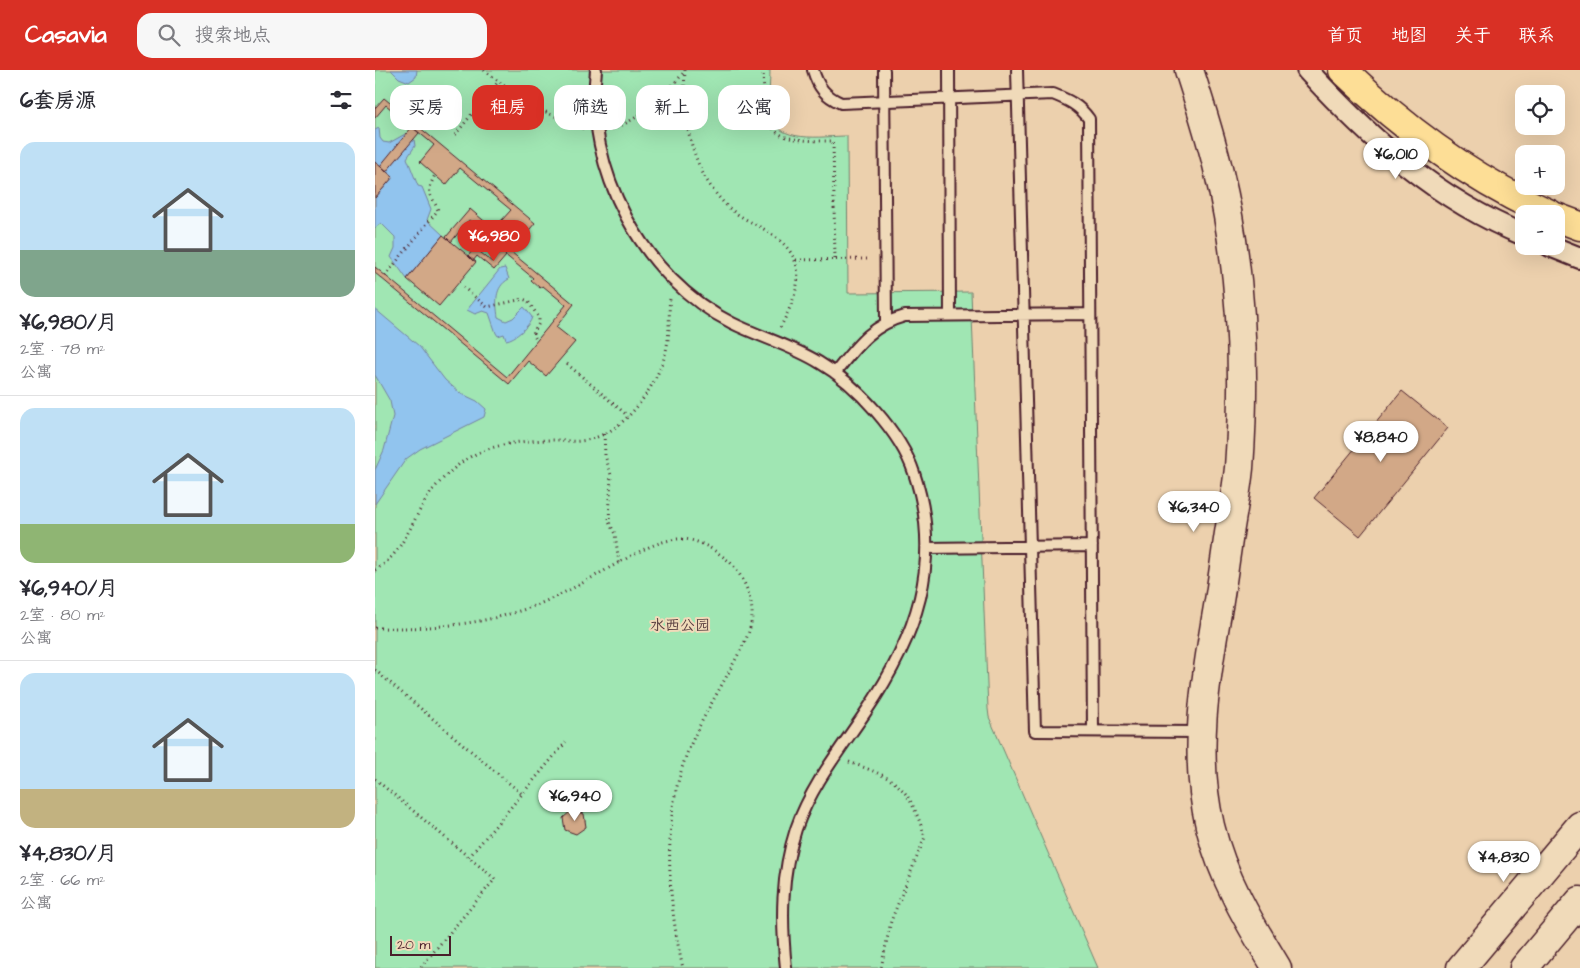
<!DOCTYPE html>
<html lang="zh">
<meta charset="utf-8">
<style>
:root{--surface:#fff;--page:#f7f7f7;--text:#2b2b33;--muted:#7c7c81;--line:#e1e1e2;--accent:#d93025}
body{margin:0;font-family:"Architects Daughter","LXGW WenKai TC",sans-serif;background:var(--page);color:var(--text);height:100vh;display:flex;flex-direction:column;font-size:19px;white-space:nowrap}
*{box-sizing:border-box;margin:0}
p{font-size:16px;color:var(--muted)}
.icon{flex:none;width:28px;height:28px;fill:none;stroke:currentColor;stroke-width:2;stroke-linecap:round;stroke-linejoin:round}
.map{position:relative;flex:1;overflow:hidden}
.drawer{display:flex;flex-direction:column;background:var(--surface);width:375px}
.drawer>*{flex:none}
.guide{position:absolute;left:15px;top:15px;width:475px;height:45px;display:flex;gap:10px}
.buttons{position:absolute;left:1140px;top:15px;display:grid;gap:10px}
.buttons a{display:grid;place-items:center;width:50px;height:50px;border-radius:10px;background:var(--surface);box-shadow:0 5px 20px #0002;font-size:25px}
.scale{position:absolute;left:15px;bottom:12px;width:61px;box-sizing:border-box;padding-left:5px;border:2px solid #4a1f2b;border-top:0;font-size:14px;line-height:18px;white-space:nowrap;color:#4a1f2b;-webkit-text-stroke:4px #f0dab9;paint-order:stroke}
.price{position:absolute;translate:-50% -42px;padding:0 11px;border-radius:18px;background:#fff;color:#222;font-size:16px;line-height:32px;filter:drop-shadow(0 1px 2px #0008)}
.price::after{content:'';position:absolute;left:50%;top:30px;width:15px;height:11px;margin-left:-8px;background:inherit;clip-path:polygon(0 0,100% 0,50% 100%)}
.price.on{background:var(--accent);color:#fff}
ul{padding:0;list-style:none}
li{display:grid;align-content:center;gap:10px;height:265px;padding:0 20px}
li+li{border-top:1px solid var(--line)}
li span{display:grid;place-items:center;height:155px;border-radius:15px;color:#555}
li>.icon{margin-inline-start:auto}
span .icon{width:90px;height:90px;fill:#fffc;stroke-width:1}
li b{font-size:21px}
h2{display:flex;justify-content:space-between;align-items:center;height:60px;padding:0 20px;font-size:21px}
.pill{padding:0 18px;border-radius:15px;background:var(--surface);box-shadow:0 5px 20px #0002;font-size:18px;line-height:45px}
.pill.on{background:var(--accent);color:#fff}
header{display:flex;align-items:center;gap:30px;box-sizing:border-box;height:70px;padding:0 25px;background:var(--accent);color:#fff}
header strong{font-size:24px}
nav{display:flex;gap:28px;margin-inline-start:auto;font-size:18px}
.search{width:350px;height:45px;background:var(--page);display:flex;align-items:center;gap:12px;box-sizing:border-box;padding:0 18px;border-radius:15px;color:var(--muted);font-size:19px}
main{display:flex;flex:1;min-height:0}
.map>svg:first-child{display:block}
.green{fill:#a0e6b3;stroke:#75826f}
.water{fill:#91c4ee;stroke:#7582a0}
.building{fill:#d2a887;stroke:#4a1f2b}
.lines{fill:none;stroke-linecap:round;stroke-linejoin:round}
.lane-casing{stroke:#4a1f2b;stroke-width:14}
.street-casing{stroke:#4a1f2b;stroke-width:24}
.secondary-casing{stroke:#4a1f2b;stroke-width:31}
.highway-casing{stroke:#4a1f2b;stroke-width:31}
.path{stroke:#4a1f2b;stroke-width:3;stroke-dasharray:1 4;stroke-linecap:butt}
.lane{stroke:#f0dab9;stroke-width:10}
.street{stroke:#f0dab9;stroke-width:20}
.secondary{stroke:#f0dab9;stroke-width:28}
.highway{stroke:#fdde96;stroke-width:28}
.labels{text-anchor:middle;stroke-width:4;stroke-linejoin:round;paint-order:stroke}
.park-label{font-size:15px;fill:#573d3f;stroke:#f0dab9}
</style>
<header>
<strong>Casavia</strong>
<div class="search"><svg class="icon" aria-label="search" viewBox="0 0 24 24"><circle cx="10" cy="10" r="6"/><path d="M15 15l6 6"/></svg>搜索地点</div>
<nav><a>首页</a><a>地图</a><a>关于</a><a>联系</a></nav>
</header>
<main>
<section class="drawer">
<h2>6套房源<svg class="icon" aria-label="filters" viewBox="0 0 24 24"><path d="M4 7h16M4 17h16"/><circle cx="9" cy="7" r="2"/><circle cx="15" cy="17" r="2"/></svg></h2>
<ul>
<li><span style="background:linear-gradient(#bfe0f5 70%,#7fa58c 0)"><svg class="icon" aria-label="home" viewBox="0 0 24 24"><path d="M3 11l9-7 9 7M6 9v11h12V9"/></svg></span><div><b>¥6,980/月</b><p>2室 · 78 m²</p><p>公寓</p></div></li>
<li><span style="background:linear-gradient(#bfe0f5 75%,#8fb573 0)"><svg class="icon" aria-label="home" viewBox="0 0 24 24"><path d="M3 11l9-7 9 7M6 9v11h12V9"/></svg></span><div><b>¥6,940/月</b><p>2室 · 80 m²</p><p>公寓</p></div></li>
<li><span style="background:linear-gradient(#bfe0f5 75%,#c2b280 0)"><svg class="icon" aria-label="home" viewBox="0 0 24 24"><path d="M3 11l9-7 9 7M6 9v11h12V9"/></svg></span><div><b>¥4,830/月</b><p>2室 · 66 m²</p><p>公寓</p></div></li>
</ul>
</section>
<div class="map">
<svg width="1205" height="898" viewBox="0 0 1205 898">
<rect width="100%" height="100%" fill="#ecd0ad"/>
<filter id="ink" filterUnits="userSpaceOnUse"><feTurbulence type="fractalNoise" baseFrequency=".02" numOctaves="2"/><feDisplacementMap in="SourceGraphic" scale="10" xChannelSelector="R" yChannelSelector="G"/><feConvolveMatrix kernelMatrix="1 2 1 2 8 2 1 2 1" color-interpolation-filters="sRGB"/></filter>
<g filter="url(#ink)">
<!-- green -->
<path class="green" d="M0 0H395C395 14 393 29 395 43 401 75 448 66 472 66L473 223 596 222 613 639 614 647 723 898H0Z"/>
<!-- water -->
<path class="water" d="M16 0H42L41 7 34 12 24 8Z
M4 58 5 68 8 72 14 73 32 63 39 69 40 76 32 88 43 116 47 117 56 139 52 150 68 165 32 209 16 187 20 178V167L6 153 0 158V128L18 107 0 92V60Z
M130 198 134 209C119 217 121 233 123 247L131 251 138 248 149 237 157 247C155 256 140 269 131 270L129 264 123 266 121 263 114 243 108 241 100 244 92 240 125 199Z
M0 239 44 276 70 310 85 323 102 331 111 339 109 347 45 379 31 389 0 434V400L9 380 18 346 15 331 0 305Z"/>
<!-- building -->
<path class="building" d="M9 28 160 153 136 182 199 234 181 257 200 272 171 306 153 291 134 314 0 203V197L132 307 191 235 168 216 165 218 156 210 158 208 128 183 143 165 126 151 136 140 85 98 71 115 45 92 59 75 11 35 0 48V38Z
M37 57 44 63 11 102 5 96Z
M0 92 18 107 0 128Z
M95 139 121 161 128 153 134 158 114 182 109 177 105 182 117 192 126 181 131 186 119 200 102 186 98 191 93 186 111 164 94 150 76 172 71 167Z
M68 165 101 192 64 236 32 209Z
M1027 321 1073 358 985 466 939 428Z
M197 740 209 744 211 757 201 764 190 760 188 748Z"/>
<g class="lines">
<defs>
<path id="lane" d="M221 0C210 99 267 208 357 253 385 267 418 276 445 293 481 314 526 363 539 403 569 492 541 568 490 643 465 680 436 716 421 759 406 805 406 850 411 898
M438 0C443 17 450 26 466 33L678 24C693 30 704 35 714 49L718 661
M509 0 511 251
M574 0 575 245
M642 0 660 661 825 662
M460 303C481 277 496 255 530 246L715 244
M552 478 717 476"/>
<path id="street" d="M932 0C994 68 1062 130 1149 165
M1175 176 1205 188"/>
<path id="secondary" d="M814 0C825 34 836 68 844 103 867 199 871 299 864 398 862 418 858 438 855 457 851 482 848 506 844 531 831 606 817 680 835 756 847 807 875 854 902 898
M1086 898 1205 756
M1149 898 1205 831"/>
<path id="highway" d="M968 0C1030 60 1096 109 1175 144
M1181 147 1205 156"/>
</defs>
<!-- lane casing -->
<use href="#lane" class="lane-casing"/>
<!-- street casing -->
<use href="#street" class="street-casing"/>
<!-- secondary casing -->
<use href="#secondary" class="secondary-casing"/>
<!-- highway casing -->
<use href="#highway" class="highway-casing"/>
<!-- path -->
<path class="path" d="M109 0 155 35 209 59
M310 0C307 47 315 97 349 133 359 144 374 151 387 158 435 186 428 214 405 258
M388 0C390 64 392 71 458 71L460 190
M237 59C265 50 291 24 309 2
M80 65 123 12
M421 190 492 189
M10 206 63 140C56 123 50 125 60 105
M88 217 112 237 148 229 153 231 164 248V253L158 264 162 271
M192 294 253 346
M229 364 230 385 236 405 234 452 240 464 244 493
M0 500C27 485 36 453 52 428 61 414 77 399 90 390 116 373 152 370 182 370 189 370 197 372 205 371 245 367 273 328 287 294 292 281 294 267 294 253 295 244 293 234 296 226
M0 558C56 559 111 555 164 534 191 523 218 507 243 493 262 483 281 471 303 469 321 468 337 478 351 489 366 500 378 527 377 546 376 565 364 582 356 598 338 632 315 667 305 705 288 762 294 840 308 898
M0 600 147 724
M474 692C525 710 533 716 550 767L516 851 506 898
M0 709 120 809 45 898
M94 787 191 672"/>
<!-- lane -->
<use href="#lane" class="lane"/>
<!-- street -->
<use href="#street" class="street"/>
<!-- secondary -->
<use href="#secondary" class="secondary"/>
<!-- highway -->
<use href="#highway" class="highway"/>
</g>
</g>
<g class="labels">
<!-- park labels -->
<g class="park-label">
<text x="305" y="560">水西公园</text>
</g>
</g>
</svg>
<div class="buttons">
<a><svg class="icon" aria-label="locate" viewBox="0 0 24 24"><circle cx="12" cy="12" r="6"/><path d="M12 2v4M12 18v4M2 12h4M18 12h4"/></svg></a>
<a>+</a>
<a>−</a>
</div>
<div class="scale">20 m</div>
<b class="price" style="left:1021px;top:110px">¥6,010</b>
<b class="price on" style="left:119px;top:192px">¥6,980</b>
<b class="price" style="left:1006px;top:393px">¥8,840</b>
<b class="price" style="left:819px;top:463px">¥6,340</b>
<b class="price" style="left:200px;top:752px">¥6,940</b>
<b class="price" style="left:1129px;top:813px">¥4,830</b>
<div class="guide">
<a class="pill">买房</a>
<a class="pill on">租房</a>
<a class="pill">筛选</a>
<a class="pill">新上</a>
<a class="pill">公寓</a>
</div>
</div>
</main>
